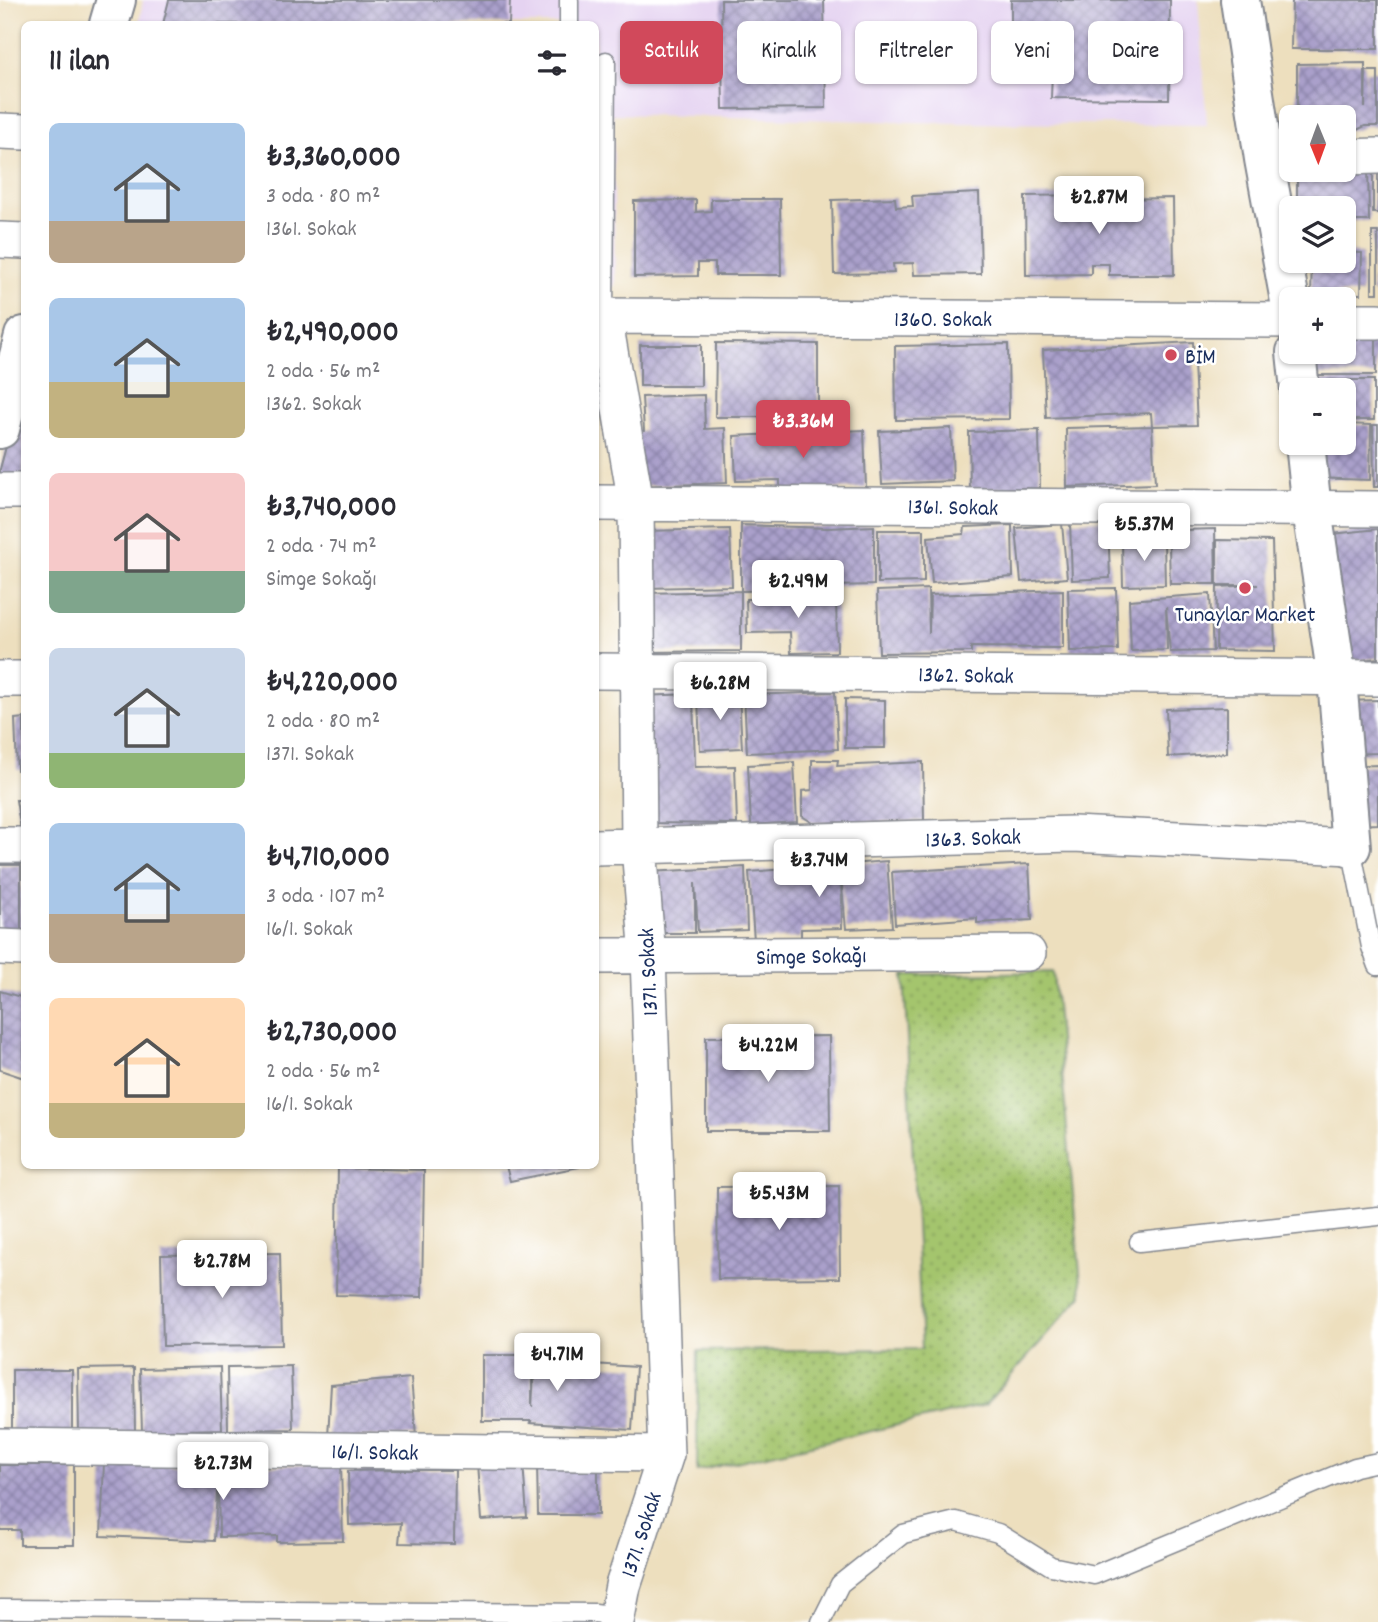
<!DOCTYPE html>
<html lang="tr">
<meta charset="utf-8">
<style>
:root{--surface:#fff;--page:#f2f2f3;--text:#2b2b33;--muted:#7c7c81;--accent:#d1495b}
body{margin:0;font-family:Dekko,sans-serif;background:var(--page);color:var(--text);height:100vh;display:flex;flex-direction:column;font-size:26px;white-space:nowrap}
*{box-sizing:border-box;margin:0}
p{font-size:23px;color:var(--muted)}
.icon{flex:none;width:38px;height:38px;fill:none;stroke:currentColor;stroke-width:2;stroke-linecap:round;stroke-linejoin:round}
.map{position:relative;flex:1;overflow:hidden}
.details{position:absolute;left:21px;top:21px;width:578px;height:1148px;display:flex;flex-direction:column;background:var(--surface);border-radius:10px;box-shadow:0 2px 5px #0004}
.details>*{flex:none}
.hud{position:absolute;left:620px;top:21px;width:653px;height:63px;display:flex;gap:14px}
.needle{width:46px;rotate:179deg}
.tools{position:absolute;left:1279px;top:105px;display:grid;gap:14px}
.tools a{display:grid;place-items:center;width:77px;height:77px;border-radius:10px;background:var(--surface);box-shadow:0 2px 5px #0004;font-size:35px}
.price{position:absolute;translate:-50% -60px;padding:0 16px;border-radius:7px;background:#fff;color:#222;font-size:23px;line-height:46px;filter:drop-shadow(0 2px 4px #0008)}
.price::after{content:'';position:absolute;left:50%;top:42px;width:21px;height:16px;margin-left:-10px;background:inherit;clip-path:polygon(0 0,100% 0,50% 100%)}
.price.current{background:var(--accent);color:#fff}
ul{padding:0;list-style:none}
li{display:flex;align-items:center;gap:21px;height:175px;padding:0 28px}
li span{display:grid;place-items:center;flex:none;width:196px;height:140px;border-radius:10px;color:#555}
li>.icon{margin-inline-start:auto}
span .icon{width:84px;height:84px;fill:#fffc;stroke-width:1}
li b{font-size:30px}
h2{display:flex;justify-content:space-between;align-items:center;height:84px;padding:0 28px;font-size:30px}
.chip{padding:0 24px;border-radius:10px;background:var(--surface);box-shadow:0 2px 5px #0004;font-size:24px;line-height:63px}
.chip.current{background:var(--accent);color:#fff}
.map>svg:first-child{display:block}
.built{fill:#e5d3f1}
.green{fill:url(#green-dots);stroke:#607a66;stroke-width:2}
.building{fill:url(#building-cross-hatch)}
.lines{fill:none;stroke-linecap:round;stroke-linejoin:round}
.service-casing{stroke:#84878e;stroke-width:21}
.minor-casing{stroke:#84878e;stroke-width:38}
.tertiary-casing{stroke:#84878e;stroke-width:42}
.secondary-casing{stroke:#84878e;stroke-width:42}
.service{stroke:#fff;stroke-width:18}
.minor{stroke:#fff;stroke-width:35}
.tertiary{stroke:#fff;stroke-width:38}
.secondary{stroke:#fff;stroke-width:38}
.poi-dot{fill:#d1495b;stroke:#fff;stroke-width:2.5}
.labels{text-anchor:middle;stroke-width:5;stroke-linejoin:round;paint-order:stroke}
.street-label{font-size:23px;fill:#1b2f5e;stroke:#fff}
.poi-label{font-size:23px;fill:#1b2f5e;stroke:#fff;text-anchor:start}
</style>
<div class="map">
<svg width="1378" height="1622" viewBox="0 0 1378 1622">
<defs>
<pattern id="green-dots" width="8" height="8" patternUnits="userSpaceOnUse" patternTransform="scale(1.75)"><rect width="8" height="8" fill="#a4c56d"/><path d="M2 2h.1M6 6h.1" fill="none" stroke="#85a05d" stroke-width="1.8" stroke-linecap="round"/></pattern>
<pattern id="building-cross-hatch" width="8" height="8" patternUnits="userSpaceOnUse" patternTransform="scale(1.75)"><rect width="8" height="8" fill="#aaa0cb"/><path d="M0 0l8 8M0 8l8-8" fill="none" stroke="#8a83a8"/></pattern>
</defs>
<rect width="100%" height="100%" fill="#fff"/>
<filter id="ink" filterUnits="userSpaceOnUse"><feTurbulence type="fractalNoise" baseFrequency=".0143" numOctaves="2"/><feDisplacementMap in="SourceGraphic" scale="14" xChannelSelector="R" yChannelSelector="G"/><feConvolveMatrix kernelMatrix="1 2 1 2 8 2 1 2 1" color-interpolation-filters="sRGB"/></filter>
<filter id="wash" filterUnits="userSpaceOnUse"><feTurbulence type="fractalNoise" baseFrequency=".00686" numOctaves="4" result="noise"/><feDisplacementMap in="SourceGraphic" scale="28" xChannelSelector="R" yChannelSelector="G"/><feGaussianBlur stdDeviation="1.57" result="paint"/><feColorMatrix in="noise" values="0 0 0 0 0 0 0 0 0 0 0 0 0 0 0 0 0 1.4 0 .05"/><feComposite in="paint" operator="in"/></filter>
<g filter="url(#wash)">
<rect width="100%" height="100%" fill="#eddfbe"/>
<!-- built -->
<path class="built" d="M143 0H1198L1207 125 952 123 613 114 615 286H595V24H139Z"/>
<!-- green -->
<path class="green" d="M1053 972 1082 1295 985 1405 697 1471 698 1351 922 1349 904 975Z"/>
<g id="blocks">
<!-- building -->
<path class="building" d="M169 0H510L509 24H163Z
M721 0H824L826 108 723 109Z
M1011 0H1170L1169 99 1051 98 1052 72H1011Z
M1292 0H1378V49H1291Z
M1365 63V108L1366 71H1378V126H1365L1357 130H1344V117H1297V64Z
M1368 165 1369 221H1344V208H1297V170H1344Z
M1373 166H1378V213H1373Z
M979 193 981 274 914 275 913 263 893 264 894 273 834 274 832 200 895 198 896 207 913 206 912 196Z
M1084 195V211L1107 210V199L1173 198 1174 275H1109V264H1091V274L1026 275 1025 196Z
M711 199H780L781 275H715V263H698V276L634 277V201L696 200V212L711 211Z
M1372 232H1378V293H1372Z
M1344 252 1362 253 1361 294 1311 293 1312 261H1344Z
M1344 330H1376V375H1311V352H1344Z
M1193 342 1197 425 1152 426 1151 413 1046 418 1043 350Z
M716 343 818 344V417H777L778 411H761L763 417H715Z
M1008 344 1009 419 896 420 895 346Z
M640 345H701V386H640Z
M24 380V488L0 487V469Z
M1316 380H1374V420H1344V390H1316Z
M704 395 705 429 725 428 727 483 637 486 635 431H644L642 397Z
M1344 424 1371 425 1370 480 1313 478 1314 443H1344Z
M1373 425H1378V487H1374Z
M1152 426 1155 484 1067 487 1066 428Z
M951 428 953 481 882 484 879 431Z
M864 430 866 488 780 491V480L736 481 734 436Z
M1039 430 1040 488 970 489 969 432Z
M1108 520 1110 578 1072 580 1070 521Z
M1062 524 1067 578 1021 582 1016 528Z
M741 525 828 528 874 526V585L830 586 789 590 741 591V651L645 652 644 593 741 591Z
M1012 525 1013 577 932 583 928 537 964 534 965 527Z
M730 529 732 586 645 588 643 531Z
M1215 529 1216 584H1170L1169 545H1182V530Z
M1378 529V658L1337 663 1323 535Z
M878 530H924V582L878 583Z
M1164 539 1165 585 1123 586 1122 541Z
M1217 540 1272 541 1275 651 1216 650 1217 587 1258 585H1217Z
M1116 588 1118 650 1070 651 1068 589Z
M928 589 929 633 930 595 1063 590V648L971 647V652L879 653 877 591Z
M836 591 837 652 791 653 790 632 747 633 746 599 785 598 790 592Z
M1210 594 1213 651 1170 652 1166 607 1167 650 1131 651 1129 600Z
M835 692 838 749 747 753 744 695Z
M693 694 695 767 735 766 737 824 643 823 640 696Z
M739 694 742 748 700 750 698 696Z
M845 699 885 700V748H845Z
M1378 700V753L1347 754 1345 701Z
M1227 707V753L1168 757 1166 709Z
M24 718V770H17L15 719Z
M812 760H838L837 766 923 762 924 821 813 823 802 816V791L812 790Z
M794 762 797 822 751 825 748 765Z
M1378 765V824L1356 825 1353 766Z
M16 800H24V830H21Z
M887 861 892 927 846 929 841 876 842 928 801 929V938L754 940 749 872Z
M1029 864 1032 920 977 923V918L895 924 892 872Z
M0 865H21V935H0Z
M745 867 747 930 698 932 695 883V933H650L648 872Z
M0 991 24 998V1078L0 1070Z
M829 1036 830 1131H706V1037Z
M506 1166H579V1167L510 1181Z
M338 1168 424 1170 422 1297 336 1295Z
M839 1186 840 1278 718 1279 717 1187Z
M280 1253 282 1345 163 1346 161 1255Z
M482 1355H532V1407L535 1360 636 1367 632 1430 530 1423 531 1421H482Z
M291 1366 293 1429 228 1430 227 1367Z
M220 1367 222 1429 142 1431 140 1369Z
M134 1368 135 1433 79 1434 78 1369Z
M12 1370H72V1435H12Z
M411 1378 416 1436 328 1437 331 1385Z
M104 1462 217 1467 341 1464 343 1541 277 1542V1536L219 1537 218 1476 214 1541 101 1536Z
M523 1462 527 1517 481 1520 477 1464Z
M537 1462H598V1515H538Z
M0 1465H74V1545H20V1530H0Z
M399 1470H455L454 1544 399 1543 401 1523 349 1525 348 1471Z"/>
</g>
</g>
<g filter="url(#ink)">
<use href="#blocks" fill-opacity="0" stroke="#84878e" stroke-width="2"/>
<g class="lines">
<defs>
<path id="service" d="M569 24V0
M604 316 606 61
M1351 847 1371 947 1378 966
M1139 1242 1378 1216
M0 1609 595 1613 617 1616
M821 1622 840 1584 903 1534 956 1521 998 1533 1051 1566 1094 1575 1355 1467 1378 1462"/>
<path id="minor" d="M0 131 24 132
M1344 157 1378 156
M1264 159 1292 158
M0 240 24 241
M595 316 1292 320
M604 316 636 503 639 847 648 957 666 1454 623 1586 616 1622
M1344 321H1378
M0 491H24
M595 503 1378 509
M595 671 1378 678
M0 679H24
M0 845H24
M595 847 1073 834 1351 847
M0 947 24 948
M595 956 1028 953
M0 1446 666 1454"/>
<path id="tertiary" d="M109 24 116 0
M0 429 24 336"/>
<path id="secondary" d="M1240 0 1264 159 1292 312
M1296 352 1300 390
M1305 443 1312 510 1337 679 1351 847"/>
</defs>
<!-- service casing -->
<use href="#service" class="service-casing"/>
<!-- minor casing -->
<use href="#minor" class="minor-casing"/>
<!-- tertiary casing -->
<use href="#tertiary" class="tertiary-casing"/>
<!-- secondary casing -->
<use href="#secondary" class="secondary-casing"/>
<!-- service -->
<use href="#service" class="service"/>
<!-- minor -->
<use href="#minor" class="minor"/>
<!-- tertiary -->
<use href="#tertiary" class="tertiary"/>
<!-- secondary -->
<use href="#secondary" class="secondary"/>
</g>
</g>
<!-- markers -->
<g class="poi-dot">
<circle cx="1171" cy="355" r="7"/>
<circle cx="1245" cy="588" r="7"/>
</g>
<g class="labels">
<!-- street labels -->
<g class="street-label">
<text x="943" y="326">1360. Sokak</text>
<text transform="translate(953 506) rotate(1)" y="8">1361. Sokak</text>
<text transform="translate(966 674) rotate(1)" y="8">1362. Sokak</text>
<text transform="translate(973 837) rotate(-2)" y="8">1363. Sokak</text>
<text transform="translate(811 955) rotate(-1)" y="8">Simge Sokağı</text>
<text transform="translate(647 972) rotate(-93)" y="8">1371. Sokak</text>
<text transform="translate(375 1451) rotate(1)" y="8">16/1. Sokak</text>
<text transform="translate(640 1534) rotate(-72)" y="8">1371. Sokak</text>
</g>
<!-- poi labels -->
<g class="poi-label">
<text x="1185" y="363">BİM</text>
<text x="1245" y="621" text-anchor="middle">Tunaylar Market</text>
</g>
</g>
</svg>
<div class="tools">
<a><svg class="needle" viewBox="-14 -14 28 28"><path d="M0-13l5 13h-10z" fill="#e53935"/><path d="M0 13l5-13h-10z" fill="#7c7c81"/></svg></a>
<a><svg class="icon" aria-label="layers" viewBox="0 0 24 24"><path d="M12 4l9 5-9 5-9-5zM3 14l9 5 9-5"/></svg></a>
<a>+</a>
<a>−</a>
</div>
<b class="price" style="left:1099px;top:236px">₺2.87M</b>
<b class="price current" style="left:803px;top:460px">₺3.36M</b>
<b class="price" style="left:1144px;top:563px">₺5.37M</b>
<b class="price" style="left:798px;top:620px">₺2.49M</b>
<b class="price" style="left:720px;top:722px">₺6.28M</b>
<b class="price" style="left:819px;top:899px">₺3.74M</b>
<b class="price" style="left:768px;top:1084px">₺4.22M</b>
<b class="price" style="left:779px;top:1232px">₺5.43M</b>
<b class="price" style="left:222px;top:1300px">₺2.78M</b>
<b class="price" style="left:557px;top:1393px">₺4.71M</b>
<b class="price" style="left:223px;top:1502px">₺2.73M</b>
<div class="hud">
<a class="chip current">Satılık</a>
<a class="chip">Kiralık</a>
<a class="chip">Filtreler</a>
<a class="chip">Yeni</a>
<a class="chip">Daire</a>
</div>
<section class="details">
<h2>11 ilan<svg class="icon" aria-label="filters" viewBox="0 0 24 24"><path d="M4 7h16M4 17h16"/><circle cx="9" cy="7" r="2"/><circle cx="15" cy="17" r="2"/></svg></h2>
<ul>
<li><span style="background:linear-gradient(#a9c7e8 70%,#b9a48a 0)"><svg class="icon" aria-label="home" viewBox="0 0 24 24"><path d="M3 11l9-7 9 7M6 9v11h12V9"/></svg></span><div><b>₺3,360,000</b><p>3 oda · 80 m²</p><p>1361. Sokak</p></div></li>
<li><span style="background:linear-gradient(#a9c7e8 60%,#c2b280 0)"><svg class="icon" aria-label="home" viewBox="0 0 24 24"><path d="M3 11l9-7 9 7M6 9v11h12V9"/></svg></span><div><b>₺2,490,000</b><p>2 oda · 56 m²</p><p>1362. Sokak</p></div></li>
<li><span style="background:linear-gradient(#f6c9c9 70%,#7fa58c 0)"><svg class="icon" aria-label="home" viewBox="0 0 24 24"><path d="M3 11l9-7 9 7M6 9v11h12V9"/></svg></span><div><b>₺3,740,000</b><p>2 oda · 74 m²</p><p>Simge Sokağı</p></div></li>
<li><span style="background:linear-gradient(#c9d6e8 75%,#8fb573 0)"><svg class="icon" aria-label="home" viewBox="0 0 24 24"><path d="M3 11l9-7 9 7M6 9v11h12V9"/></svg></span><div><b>₺4,220,000</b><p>2 oda · 80 m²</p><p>1371. Sokak</p></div></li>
<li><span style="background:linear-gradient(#a9c7e8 65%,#b9a48a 0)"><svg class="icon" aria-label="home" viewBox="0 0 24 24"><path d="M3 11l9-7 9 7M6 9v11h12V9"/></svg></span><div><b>₺4,710,000</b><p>3 oda · 107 m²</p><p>16/1. Sokak</p></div></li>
<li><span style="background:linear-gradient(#ffd9b3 75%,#c2b280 0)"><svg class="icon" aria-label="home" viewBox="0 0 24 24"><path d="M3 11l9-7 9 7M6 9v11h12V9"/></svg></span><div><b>₺2,730,000</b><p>2 oda · 56 m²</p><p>16/1. Sokak</p></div></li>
</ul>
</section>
</div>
